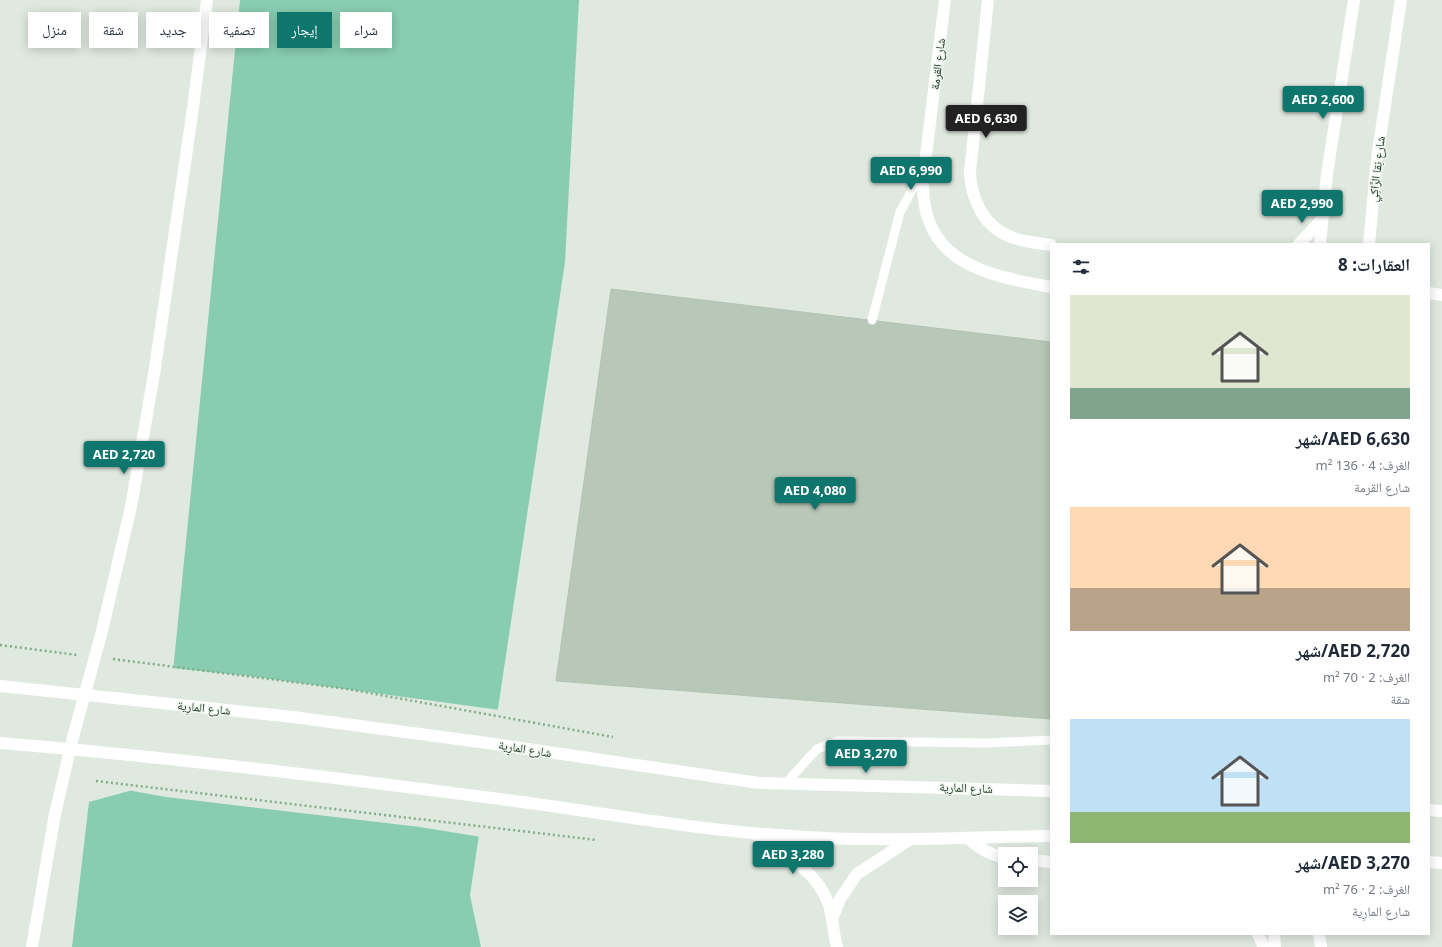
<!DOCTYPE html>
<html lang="ar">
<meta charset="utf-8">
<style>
:root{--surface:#fff;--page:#f6f6f7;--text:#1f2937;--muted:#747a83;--accent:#0f766e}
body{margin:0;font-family:"Noto Sans","Noto Naskh Arabic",sans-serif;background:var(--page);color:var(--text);direction:rtl;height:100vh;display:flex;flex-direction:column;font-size:15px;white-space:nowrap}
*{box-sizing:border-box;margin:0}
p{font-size:13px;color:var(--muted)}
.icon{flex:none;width:22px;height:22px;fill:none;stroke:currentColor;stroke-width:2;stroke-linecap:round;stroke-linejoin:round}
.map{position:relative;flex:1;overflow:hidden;direction:ltr}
.drawer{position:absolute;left:1050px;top:243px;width:380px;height:692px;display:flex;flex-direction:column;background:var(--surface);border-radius:0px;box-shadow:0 2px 10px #0003;direction:rtl}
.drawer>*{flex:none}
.hud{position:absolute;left:12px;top:12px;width:380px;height:36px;direction:rtl;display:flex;gap:8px}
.controls{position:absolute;left:998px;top:847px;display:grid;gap:8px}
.controls a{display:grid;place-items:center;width:40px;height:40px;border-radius:0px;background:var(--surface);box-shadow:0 2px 10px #0003;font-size:20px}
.price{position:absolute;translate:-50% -34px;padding:0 9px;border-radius:4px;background:var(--accent);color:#fff;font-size:13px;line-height:26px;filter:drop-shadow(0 1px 2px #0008)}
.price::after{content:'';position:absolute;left:50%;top:24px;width:12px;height:9px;margin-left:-6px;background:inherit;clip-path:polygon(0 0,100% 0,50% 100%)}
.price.on{background:#222;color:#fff}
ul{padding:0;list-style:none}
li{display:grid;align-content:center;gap:8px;height:212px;padding:0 20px}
li span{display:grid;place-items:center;height:124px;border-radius:0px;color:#555}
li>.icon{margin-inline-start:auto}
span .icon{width:72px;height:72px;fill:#fffc;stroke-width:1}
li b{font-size:17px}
h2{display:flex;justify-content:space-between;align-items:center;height:48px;padding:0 20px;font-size:17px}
.tag{padding:0 14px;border-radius:0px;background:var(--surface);box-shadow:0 2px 10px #0003;font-size:14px;line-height:36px}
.tag.on{background:var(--accent);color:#fff}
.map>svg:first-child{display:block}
.water{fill:#88cdb2}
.pier{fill:#dfe9df}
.building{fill:#b7c7b8;stroke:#b2c3b2}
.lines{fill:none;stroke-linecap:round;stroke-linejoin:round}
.path{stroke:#81ac87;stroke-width:2.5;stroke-dasharray:2 3;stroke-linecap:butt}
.lane{stroke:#fff;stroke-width:9}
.street{stroke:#fff;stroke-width:12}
.secondary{stroke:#fff;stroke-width:12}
.labels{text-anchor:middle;stroke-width:3;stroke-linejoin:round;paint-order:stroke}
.street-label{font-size:12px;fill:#213825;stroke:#eff6ef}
</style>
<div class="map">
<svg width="1442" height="947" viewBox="0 0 1442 947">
<rect width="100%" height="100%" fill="#dfe9df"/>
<!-- water -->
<path class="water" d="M240 0H579L565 262 470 895 481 947H72L89 802 162 782Z"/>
<!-- pier -->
<path class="pier" d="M172 668 249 676 500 710 481 837 420 827 166 797 127 790 160 781Z"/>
<!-- building -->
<path class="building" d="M611 289 1051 342V719L556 681Z"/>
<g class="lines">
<!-- path -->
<path class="path" d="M0 645 77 655
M113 659 347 689 613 737
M96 781 597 840"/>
<!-- lane -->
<path class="lane" d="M872 320 900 212 923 170
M786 783 817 749 838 741 989 743 1051 740"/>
<!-- street -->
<path class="street" d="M945 0 923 180C921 263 985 275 1051 287
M988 0 970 172C971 199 984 227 1011 237 1023 242 1038 243 1051 245
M1299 244 1322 219
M1429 293 1442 295
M754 833C782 852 817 870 829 905 833 918 833 933 837 947
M832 919 840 899 857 874 909 840
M1274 934 1275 947
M1319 934 1321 947
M32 947 55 814 73 737 102 631 131 507 155 368 192 115 207 0"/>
<!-- secondary -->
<path class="secondary" d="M1320 244 1327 174 1354 0
M1369 244 1377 158 1401 0
M0 686 293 717 487 743 759 783 1051 791
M0 743C169 757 338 778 507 800 607 813 706 832 807 837 888 842 969 837 1051 836
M1429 810 1442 811
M968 838C980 849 989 854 1005 858
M1031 860 1051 862
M1429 862 1442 863
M1258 934 1264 947"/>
</g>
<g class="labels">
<!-- street labels -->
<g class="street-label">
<text transform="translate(938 64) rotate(-83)" y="4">شارع القرمة</text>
<text transform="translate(1377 169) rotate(-83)" y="4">شارع نِقا الرَّاكِي</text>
<text transform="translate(204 708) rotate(6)" y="4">شارع المارِية</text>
<text transform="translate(525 749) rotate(9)" y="4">شارع المارِية</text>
<text transform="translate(966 788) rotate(2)" y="4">شارع المارِية</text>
</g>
</g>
</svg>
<div class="controls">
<a><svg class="icon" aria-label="locate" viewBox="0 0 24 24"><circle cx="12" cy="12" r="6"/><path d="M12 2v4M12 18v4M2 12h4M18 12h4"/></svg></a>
<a><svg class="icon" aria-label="layers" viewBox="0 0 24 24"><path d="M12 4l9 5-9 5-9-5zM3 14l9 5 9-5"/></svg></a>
</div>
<b class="price" style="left:1323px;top:120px">AED 2,600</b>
<b class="price on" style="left:986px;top:139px">AED 6,630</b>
<b class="price" style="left:911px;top:191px">AED 6,990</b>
<b class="price" style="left:1302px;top:224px">AED 2,990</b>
<b class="price" style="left:124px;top:475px">AED 2,720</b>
<b class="price" style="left:815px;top:511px">AED 4,080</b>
<b class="price" style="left:866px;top:774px">AED 3,270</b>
<b class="price" style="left:793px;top:875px">AED 3,280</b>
<div class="hud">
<a class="tag">شراء</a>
<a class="tag on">إيجار</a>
<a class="tag">تصفية</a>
<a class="tag">جديد</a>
<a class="tag">شقة</a>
<a class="tag">منزل</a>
</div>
<section class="drawer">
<h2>العقارات: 8<svg class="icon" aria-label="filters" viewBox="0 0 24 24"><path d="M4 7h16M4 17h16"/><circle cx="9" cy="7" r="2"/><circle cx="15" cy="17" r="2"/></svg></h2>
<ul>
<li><span style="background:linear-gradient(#dfe7d0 75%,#7fa58c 0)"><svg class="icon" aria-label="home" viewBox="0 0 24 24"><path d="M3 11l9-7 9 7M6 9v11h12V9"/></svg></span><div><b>AED 6,630/شهر</b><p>الغرف: 4 · 136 m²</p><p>شارع القرمة</p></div></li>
<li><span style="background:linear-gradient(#ffd9b3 65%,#b9a48a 0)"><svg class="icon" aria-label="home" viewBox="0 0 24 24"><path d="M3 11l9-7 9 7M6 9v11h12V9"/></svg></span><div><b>AED 2,720/شهر</b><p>الغرف: 2 · 70 m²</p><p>شقة</p></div></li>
<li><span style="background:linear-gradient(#bfe0f5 75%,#8fb573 0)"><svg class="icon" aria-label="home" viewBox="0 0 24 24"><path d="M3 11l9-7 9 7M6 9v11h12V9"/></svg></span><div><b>AED 3,270/شهر</b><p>الغرف: 2 · 76 m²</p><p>شارع المارِية</p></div></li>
</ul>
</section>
</div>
